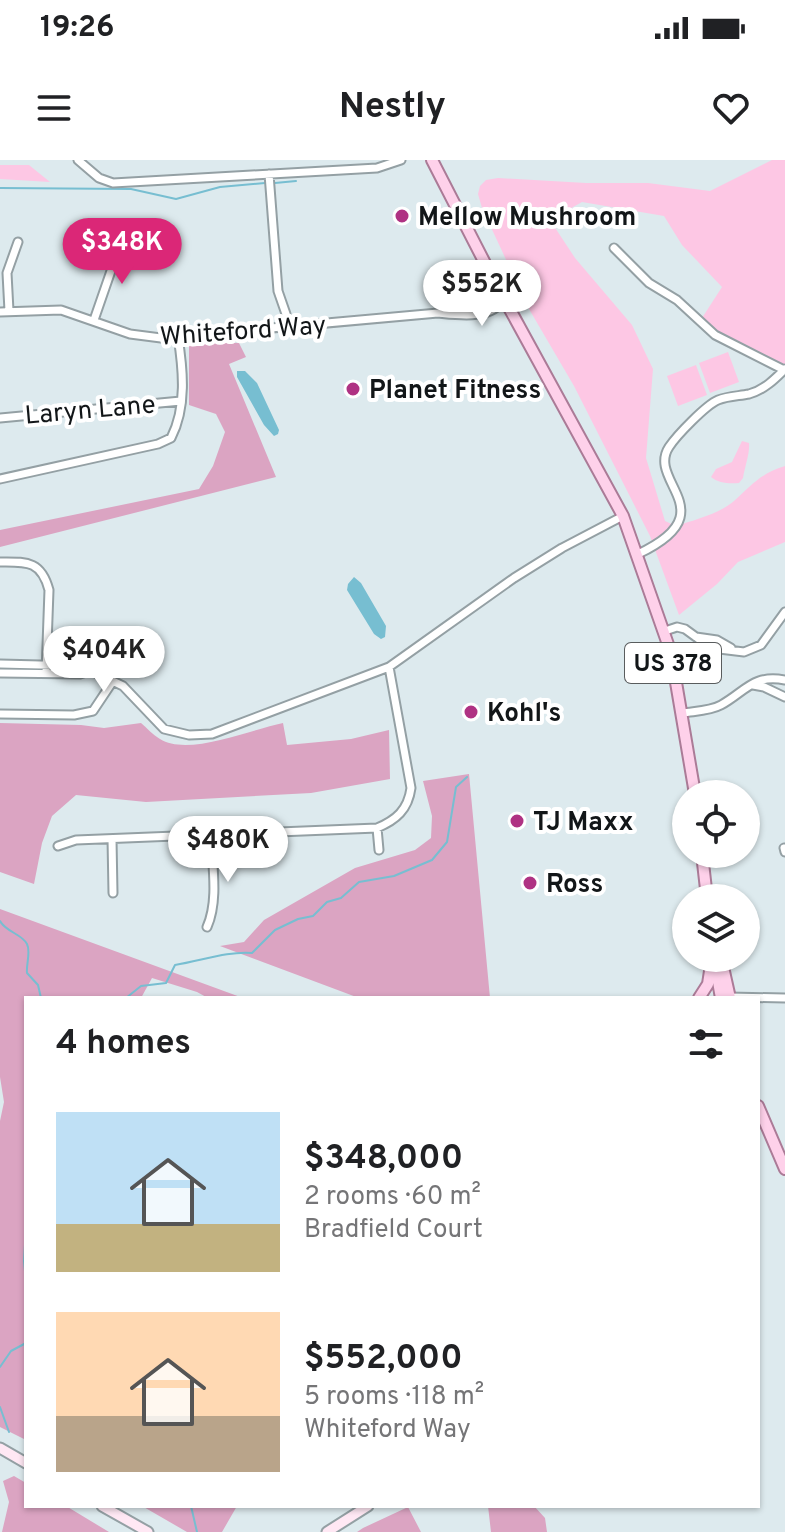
<!DOCTYPE html>
<meta charset="utf-8">
<style>
:root{--surface:#fff;--page:#f6f6f6;--text:#202124;--muted:#757577;--accent:#db2777}
body{margin:0;font-family:Overpass,sans-serif;background:var(--page);color:var(--text);height:100vh;display:flex;flex-direction:column;font-size:30px;white-space:nowrap}
*{box-sizing:border-box;margin:0}
p{font-size:26px;color:var(--muted)}
.icon{flex:none;width:44px;height:44px;fill:none;stroke:currentColor;stroke-width:2;stroke-linecap:round;stroke-linejoin:round}
.map{position:relative;flex:1;overflow:hidden}
.side{position:absolute;left:24px;top:836px;width:736px;height:512px;display:flex;flex-direction:column;background:var(--surface);border-radius:0px;box-shadow:0 2px 6px #0004}
.side>*{flex:none}
.buttons{position:absolute;left:672px;top:620px;display:grid;gap:16px}
.buttons a{display:grid;place-items:center;width:88px;height:88px;border-radius:50%;background:var(--surface);box-shadow:0 2px 6px #0004;font-size:40px}
.price{position:absolute;translate:-50% -68px;padding:0 18px;border-radius:28px;background:#fff;color:#222;font-size:26px;line-height:52px;filter:drop-shadow(0 2px 4px #0008)}
.price::after{content:'';position:absolute;left:50%;top:48px;width:24px;height:18px;margin-left:-12px;background:inherit;clip-path:polygon(0 0,100% 0,50% 100%)}
.price.selected{background:var(--accent);color:#fff}
ul{padding:0;list-style:none}
li{display:flex;align-items:center;gap:24px;height:200px;padding:0 32px}
li span{display:grid;place-items:center;flex:none;width:224px;height:160px;border-radius:0px;color:#555}
li>.icon{margin-inline-start:auto}
span .icon{width:96px;height:96px;fill:#fffc;stroke-width:1}
li b{font-size:34px}
h2{display:flex;justify-content:space-between;align-items:center;height:96px;padding:0 32px;font-size:34px}
.status{display:flex;justify-content:space-between;align-items:center;height:56px;padding:0 40px;background:var(--surface);direction:ltr}
.status svg{height:22px;fill:currentColor}
header{display:flex;justify-content:space-between;align-items:center;height:104px;padding:0 32px;background:var(--surface);font-size:36px;font-weight:700}
.map>svg:first-child{display:block}
.green{fill:#fdc7e4}
.forest{fill:#dba4c2}
.water{fill:#77bed1}
.lines{fill:none;stroke-linecap:round;stroke-linejoin:round}
.stream{stroke:#77bed1;stroke-width:2}
.street-casing{stroke:#94a0a4;stroke-width:11}
.secondary-casing{stroke:#94a0a4;stroke-width:13}
.primary-casing{stroke:#ab7b97;stroke-width:14}
.street{stroke:#fff;stroke-width:7}
.secondary{stroke:#ffe8f4;stroke-width:9}
.primary{stroke:#fed1ea;stroke-width:10}
.poi-dot{fill:#af3283;stroke:#fff;stroke-width:3}
.labels{text-anchor:middle;stroke-width:8;stroke-linejoin:round;paint-order:stroke}
.shield{fill:#fff;stroke:#595c5d;stroke-width:2}
.shield-label{font-size:24px;font-weight:bold;fill:#121618}
.poi-label{font-size:26px;font-weight:bold;fill:#121618;stroke:#fff;text-anchor:start}
.street-label{font-size:26px;fill:#121618;stroke:#fff}
</style>
<div class="status"><b>19:26</b><svg viewBox="0 0 49 12"><path d="M0 12V9h3v3zM5 12V6h3v6zM10 12V3h3v9zM15 12V0h3v12zM26 1h20v11H26zM47 4h2v5h-2z"/></svg></div>
<header><svg class="icon" aria-label="menu" viewBox="0 0 24 24"><path d="M4 6h16M4 12h16M4 18h16"/></svg>Nestly<svg class="icon" aria-label="heart" viewBox="0 0 24 24"><path d="M12 20l-8-8c-3-5 5-10 8-4 3-6 11-1 8 4z"/></svg></header>
<div class="map">
<svg width="785" height="1372" viewBox="0 0 785 1372">
<rect width="100%" height="100%" fill="#ddeaee"/>
<!-- green -->
<path class="green" d="M772 0H785V204L783 206 716 172 702 158 722 127 682 85 664 56 582 42 550 60 575 98 632 165 653 209 646 298 665 361 676 366C694 360 719 354 734 341 752 325 761 313 785 306V382L738 402 717 424 679 455 650 376 574 226 529 149 482 48 478 34 480 26 486 20 498 18 586 23H648L710 31Z
M0 5H29L50 22 0 19Z
M728 192 739 222 710 233 699 203Z
M696 205 707 235 678 246 667 216Z
M742 281 749 283C750 293 745 306 743 318L739 323C729 324 718 323 711 317L716 309 732 302Z"/>
<!-- forest -->
<path class="forest" d="M189 182 239 183 246 197 229 204 276 317 0 387V370L199 329 213 306 225 272 216 254 189 245Z
M0 563 81 565 104 568 141 563C147 568 153 575 160 579 188 597 252 569 283 563L287 585 351 579 389 570 390 619 311 633 146 642 76 635 52 656 42 683 34 724 0 712Z
M469 614 490 838H359L220 786 244 782 264 760 355 708 415 690 431 678 432 656 423 621Z
M0 749 243 838H208L197 832 152 818 141 838H26V1280L0 1267V961L4 942 0 917Z
M14 1316 26 1323V1346H66L109 1372H2L9 1342 3 1321Z
M142 1346H237L222 1372H187Z
M488 1346H534L545 1358 547 1372H491Z
M408 1347 421 1372H357L363 1368Z"/>
<!-- water -->
<path class="water" d="M237 211H245L257 223 279 270 278 274 274 276 264 265 237 217Z
M354 417 361 423 386 466 385 477 381 479 374 474 347 430 348 424Z"/>
<g class="lines">
<!-- stream -->
<path class="stream" d="M275 23 296 21
M0 28 131 29 176 39 220 27 265 23
M0 761C6 772 22 774 27 784 31 792 26 804 27 813L38 825 41 838
M126 838 141 826 166 823 175 805C201 801 227 791 252 793L275 770 298 759 313 756 327 742 341 738 359 722 394 716 432 700 447 682 456 627 467 617
M26 1068 24 1101 26 1121
M0 1207 11 1191 26 1183
M0 1247 9 1272
M191 1346 197 1372"/>
<defs>
<path id="street" d="M78 0 99 18 113 23 377 8 401 0
M269 14 278 131 286 154 287 168
M614 88 649 123 677 140 715 175 784 210
M9 151 7 113 18 82
M0 152 61 150 130 174 161 178 438 153C459 155 492 160 504 139L493 137 442 153
M94 160 121 82
M0 258 181 241
M0 319 158 284 171 278C187 247 183 209 178 177
M638 394C727 352 646 322 669 287 677 275 706 245 718 240 728 236 739 236 749 234 764 230 775 219 785 209
M0 402C26 402 41 400 49 430L46 513
M665 471 677 467 685 469 711 488 744 492 761 485 785 452
M696 477 717 480 731 488
M0 504 81 506 123 526 164 569 189 575 212 574 389 507 514 418 562 388 623 356
M0 513 80 514 89 511
M753 525 764 527 785 537
M683 553C695 551 710 551 721 545 746 531 753 514 785 520
M0 554 74 555 93 551 113 521
M377 668 379 690
M112 679 113 733
M58 686 76 680 377 668C396 660 408 650 411 628L389 507
M784 688 785 692
M207 767C219 740 212 704 211 674
M728 837 785 838"/>
<path id="secondary" d="M0 1288 26 1303
M102 1346 148 1372
M327 1372 368 1346"/>
<path id="primary" d="M432 0 490 113 623 356 671 493 695 634
M702 694 707 738
M721 798 730 838
M715 805 721 838
M699 838 708 824 712 798
M758 946 785 1009"/>
</defs>
<!-- street casing -->
<use href="#street" class="street-casing"/>
<!-- secondary casing -->
<use href="#secondary" class="secondary-casing"/>
<!-- primary casing -->
<use href="#primary" class="primary-casing"/>
<!-- street -->
<use href="#street" class="street"/>
<!-- secondary -->
<use href="#secondary" class="secondary"/>
<!-- primary -->
<use href="#primary" class="primary"/>
</g>
<!-- markers -->
<g class="poi-dot">
<circle cx="402" cy="56" r="8"/>
<circle cx="353" cy="229" r="8"/>
<circle cx="471" cy="552" r="8"/>
<circle cx="517" cy="661" r="8"/>
<circle cx="530" cy="723" r="8"/>
</g>
<g class="labels">
<!-- shield labels -->
<rect class="shield" x="625" y="483" width="96" height="40" rx="6"/>
<g class="shield-label">
<text x="673" y="511">US 378</text>
</g>
<!-- poi labels -->
<g class="poi-label">
<text x="418" y="65">Mellow Mushroom</text>
<text x="369" y="238">Planet Fitness</text>
<text x="487" y="561">Kohl's</text>
<text x="533" y="670">TJ Maxx</text>
<text x="546" y="732">Ross</text>
</g>
<!-- street labels -->
<g class="street-label">
<text transform="translate(243 170) rotate(-4)" y="9">Whiteford Way</text>
<text transform="translate(90 249) rotate(-5)" y="9">Laryn Lane</text>
</g>
</g>
</svg>
<div class="buttons">
<a><svg class="icon" aria-label="locate" viewBox="0 0 24 24"><circle cx="12" cy="12" r="6"/><path d="M12 2v4M12 18v4M2 12h4M18 12h4"/></svg></a>
<a><svg class="icon" aria-label="layers" viewBox="0 0 24 24"><path d="M12 4l9 5-9 5-9-5zM3 14l9 5 9-5"/></svg></a>
</div>
<b class="price selected" style="left:122px;top:126px">$348K</b>
<b class="price" style="left:482px;top:168px">$552K</b>
<b class="price" style="left:104px;top:534px">$404K</b>
<b class="price" style="left:228px;top:724px">$480K</b>
<section class="side">
<h2>4 homes<svg class="icon" aria-label="filters" viewBox="0 0 24 24"><path d="M4 7h16M4 17h16"/><circle cx="9" cy="7" r="2"/><circle cx="15" cy="17" r="2"/></svg></h2>
<ul>
<li><span style="background:linear-gradient(#bfe0f5 70%,#c2b280 0)"><svg class="icon" aria-label="home" viewBox="0 0 24 24"><path d="M3 11l9-7 9 7M6 9v11h12V9"/></svg></span><div><b>$348,000</b><p>2 rooms · 60 m²</p><p>Bradfield Court</p></div></li>
<li><span style="background:linear-gradient(#ffd9b3 65%,#b9a48a 0)"><svg class="icon" aria-label="home" viewBox="0 0 24 24"><path d="M3 11l9-7 9 7M6 9v11h12V9"/></svg></span><div><b>$552,000</b><p>5 rooms · 118 m²</p><p>Whiteford Way</p></div></li>
</ul>
</section>
</div>
